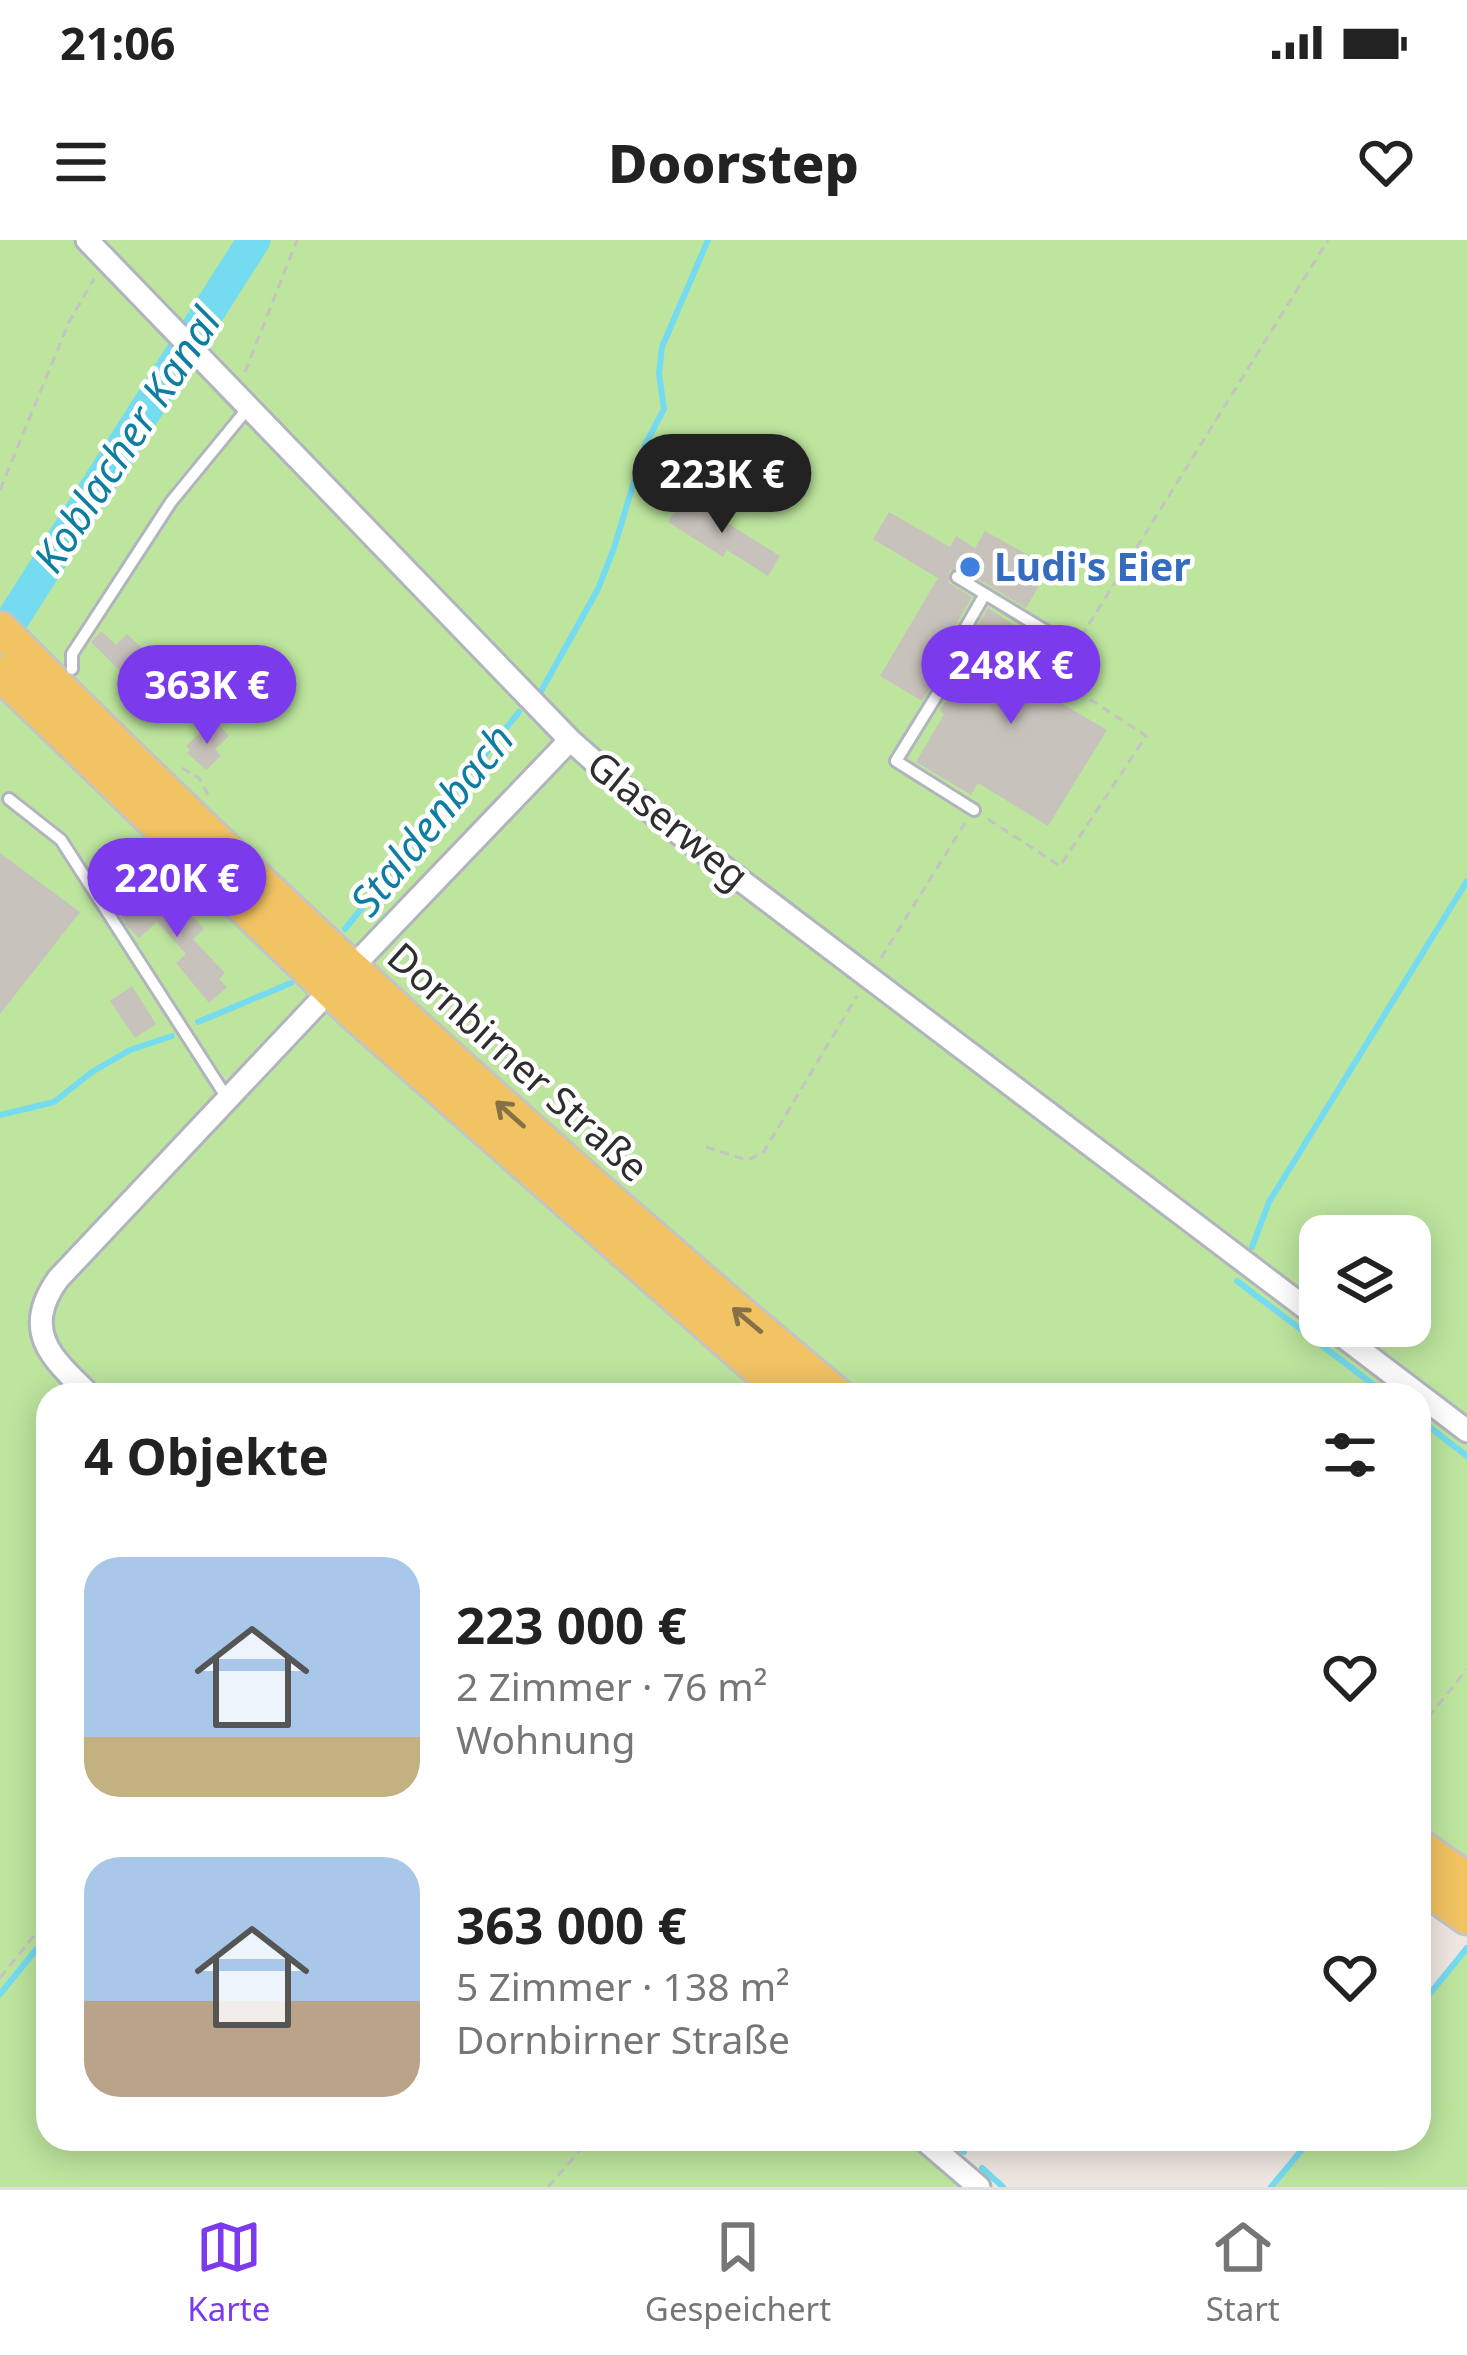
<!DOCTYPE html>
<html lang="de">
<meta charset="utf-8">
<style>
:root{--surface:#fff;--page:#f6f6f6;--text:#222;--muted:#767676;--line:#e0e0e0;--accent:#7c3aed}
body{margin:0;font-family:"Noto Sans",sans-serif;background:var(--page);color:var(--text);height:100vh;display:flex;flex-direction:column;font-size:45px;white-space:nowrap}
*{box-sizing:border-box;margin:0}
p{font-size:39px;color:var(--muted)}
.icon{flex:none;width:66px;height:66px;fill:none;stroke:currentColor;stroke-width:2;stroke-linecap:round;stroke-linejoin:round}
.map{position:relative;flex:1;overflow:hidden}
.panel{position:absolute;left:36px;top:1143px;width:1395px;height:768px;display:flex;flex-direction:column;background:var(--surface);border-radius:36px;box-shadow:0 6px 30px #0003}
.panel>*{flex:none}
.fabs{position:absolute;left:1299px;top:975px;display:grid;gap:24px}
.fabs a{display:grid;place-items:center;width:132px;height:132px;border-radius:24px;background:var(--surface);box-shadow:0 6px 30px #0003;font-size:60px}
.price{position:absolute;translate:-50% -102px;padding:0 27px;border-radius:42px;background:var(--accent);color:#fff;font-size:39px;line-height:78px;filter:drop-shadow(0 3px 6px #0008)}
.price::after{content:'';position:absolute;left:50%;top:72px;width:36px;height:27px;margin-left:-18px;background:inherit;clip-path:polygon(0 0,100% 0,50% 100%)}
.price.selected{background:#222;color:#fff}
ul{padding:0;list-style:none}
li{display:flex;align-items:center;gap:36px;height:300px;padding:0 48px}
li span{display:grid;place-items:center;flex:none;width:336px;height:240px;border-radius:36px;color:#555}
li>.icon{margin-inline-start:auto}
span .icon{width:144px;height:144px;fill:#fffc;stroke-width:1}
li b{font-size:51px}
h2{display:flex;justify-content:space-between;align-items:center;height:144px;padding:0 48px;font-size:51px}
.status{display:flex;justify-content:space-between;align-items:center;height:84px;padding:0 60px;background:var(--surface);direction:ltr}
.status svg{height:33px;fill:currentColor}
header{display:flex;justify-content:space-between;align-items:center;height:156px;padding:0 48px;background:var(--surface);font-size:54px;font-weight:800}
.menu{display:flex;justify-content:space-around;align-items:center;height:168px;border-top:3px solid var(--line);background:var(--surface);font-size:33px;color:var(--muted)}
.menu a{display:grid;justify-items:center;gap:6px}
.menu .selected{color:var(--accent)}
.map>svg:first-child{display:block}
.green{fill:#bde59e;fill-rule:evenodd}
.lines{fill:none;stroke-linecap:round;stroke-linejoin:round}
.stream{stroke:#75dbf0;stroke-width:6}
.river{stroke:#75dbf0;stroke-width:33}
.building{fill:#c8c2bc}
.service-casing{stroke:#b1b4be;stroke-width:16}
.minor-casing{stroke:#b1b4be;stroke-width:27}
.primary-casing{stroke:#c4c4c4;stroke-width:39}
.path{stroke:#c4c4c4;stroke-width:3;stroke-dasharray:9 6;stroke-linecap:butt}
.service{stroke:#fff;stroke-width:10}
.minor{stroke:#fff;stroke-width:21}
.primary{stroke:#f2c363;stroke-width:33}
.oneway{stroke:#867146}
.shop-dot{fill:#3f7fe0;stroke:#fff;stroke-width:4.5}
.labels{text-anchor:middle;stroke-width:9;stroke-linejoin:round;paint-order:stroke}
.shop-label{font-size:39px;font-weight:bold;fill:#366cbe;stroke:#fff;text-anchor:start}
.street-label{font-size:39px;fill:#2e2e2e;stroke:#fff}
.water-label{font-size:42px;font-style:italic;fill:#0d7da2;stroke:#fff}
</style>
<div class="status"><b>21:06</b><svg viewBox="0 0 49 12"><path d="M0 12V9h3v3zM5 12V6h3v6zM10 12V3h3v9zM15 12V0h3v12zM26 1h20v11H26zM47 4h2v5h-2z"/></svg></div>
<header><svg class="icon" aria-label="menu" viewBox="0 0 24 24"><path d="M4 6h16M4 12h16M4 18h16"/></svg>Doorstep<svg class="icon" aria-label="heart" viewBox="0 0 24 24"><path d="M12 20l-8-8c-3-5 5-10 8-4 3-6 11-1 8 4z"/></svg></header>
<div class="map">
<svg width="1467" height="1947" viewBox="0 0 1467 1947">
<rect width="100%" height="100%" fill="#efe7e1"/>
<!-- green -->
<path class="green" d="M0 0H1467V1630L1419 1598V1155H48V1899H916L968 1947H0V419L21 389 0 382ZM1320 996H1410V1086H1320Z
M1467 1708V1947H1272L1311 1899H1419V1767Z"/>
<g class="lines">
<!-- stream -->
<path class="stream" d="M540 453 598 349 614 308 645 205 664 169 659 134 662 107 708 0
M345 689 519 472
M198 782 291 743
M0 875 54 862 92 832 130 810 172 796
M1252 1007 1269 962 1467 641
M1237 1041 1387 1155
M1419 1179 1467 1216
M0 1754 48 1695
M1419 1767 1467 1708
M948 1899 964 1912
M982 1928 1003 1947
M1271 1947 1311 1899"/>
<!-- river -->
<path class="river" d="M0 399 254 0"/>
</g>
<!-- building -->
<path class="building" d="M684 256 780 316 768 336 727 310 723 317 668 282Z
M889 272 950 307 956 296 975 308 985 291 1050 327 1026 368 962 329 949 331V343L972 357 946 402 941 415 947 419 922 461 880 436 938 338 873 299Z
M988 368 1055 411 1034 447 1107 490 1048 586 978 543 971 555 916 522 944 474 939 471 985 404 972 396Z
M101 391 116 405 127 394 159 424 137 448 91 402Z
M219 485 229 496 215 509 221 516 206 530 187 513 190 510 186 506 200 493 204 497Z
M0 613 80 672 0 774Z
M136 652 154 672 173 655 204 689 193 699 225 733 219 739 227 747 209 763 176 723 186 714 157 682 139 698 128 687 117 670Z
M132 746 156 784 135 798 110 761Z"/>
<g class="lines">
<defs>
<path id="service" d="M957 337 985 354
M72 429V414L171 262 248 168
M9 559 61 600 227 858
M974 570 896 521 964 411 955 406 985 354 1074 408"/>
<path id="minor" d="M87 0 570 500 656 576 1320 1079
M364 715 570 500
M1329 1086 1467 1191
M90 1155C51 1118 21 1091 58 1039L317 764
M923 1899 979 1947"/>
<path id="primary" d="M0 389C267 657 546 912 837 1155
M0 433 353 772 788 1155
M1419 1606 1467 1640
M1419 1643 1467 1677"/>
</defs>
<!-- service casing -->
<use href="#service" class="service-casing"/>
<!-- minor casing -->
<use href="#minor" class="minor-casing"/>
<!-- primary casing -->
<use href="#primary" class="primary-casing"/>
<!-- path -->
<path class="path" d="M245 132 297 0
M0 250 69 82 94 39
M1081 397 1328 0
M182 528 199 538 208 555
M988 579 1060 626 1146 496 1056 437 1067 420
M881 718 965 583
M706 907 747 920 763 913 857 756
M1419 1489 1467 1429
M0 1738 48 1678
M548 1947 590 1899"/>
<!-- service -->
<use href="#service" class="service"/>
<!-- minor -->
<use href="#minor" class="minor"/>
<!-- primary -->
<use href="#primary" class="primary"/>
</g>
<!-- one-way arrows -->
<defs><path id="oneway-shaft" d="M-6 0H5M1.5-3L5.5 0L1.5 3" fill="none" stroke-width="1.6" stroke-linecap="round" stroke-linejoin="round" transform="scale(3)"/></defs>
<g class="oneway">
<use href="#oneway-shaft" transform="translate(510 874) rotate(-138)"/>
<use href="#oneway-shaft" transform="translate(747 1080) rotate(-140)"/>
</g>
<!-- markers -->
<circle class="shop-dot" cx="970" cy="327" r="12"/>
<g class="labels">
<!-- shop labels -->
<g class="shop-label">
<text x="994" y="341">Ludi's Eier</text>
</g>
<!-- street labels -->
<g class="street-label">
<text transform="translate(668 580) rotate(39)" y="14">Glaserweg</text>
<text transform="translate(518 822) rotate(42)" y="14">Dornbirner Straße</text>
</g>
<!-- water labels -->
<g class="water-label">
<text transform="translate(127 200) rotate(-57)" y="15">Koblacher Kanal</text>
<text transform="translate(432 580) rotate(-51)" y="15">Staldenbach</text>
</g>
</g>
</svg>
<div class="fabs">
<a><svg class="icon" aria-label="layers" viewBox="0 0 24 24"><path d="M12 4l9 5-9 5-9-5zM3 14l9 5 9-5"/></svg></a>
</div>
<b class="price selected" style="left:722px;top:296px">223K €</b>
<b class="price" style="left:1011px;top:487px">248K €</b>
<b class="price" style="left:207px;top:507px">363K €</b>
<b class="price" style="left:177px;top:700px">220K €</b>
<section class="panel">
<h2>4 Objekte<svg class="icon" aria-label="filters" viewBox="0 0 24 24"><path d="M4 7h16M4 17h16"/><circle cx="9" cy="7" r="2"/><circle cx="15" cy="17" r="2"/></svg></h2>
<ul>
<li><span style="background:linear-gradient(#a9c7e8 75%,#c2b280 0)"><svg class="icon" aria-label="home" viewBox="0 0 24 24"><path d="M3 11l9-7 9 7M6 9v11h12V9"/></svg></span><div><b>223 000 €</b><p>2 Zimmer · 76 m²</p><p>Wohnung</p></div><svg class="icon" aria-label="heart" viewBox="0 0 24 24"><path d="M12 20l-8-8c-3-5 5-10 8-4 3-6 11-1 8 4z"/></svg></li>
<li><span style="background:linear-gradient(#a9c7e8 60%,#b9a48a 0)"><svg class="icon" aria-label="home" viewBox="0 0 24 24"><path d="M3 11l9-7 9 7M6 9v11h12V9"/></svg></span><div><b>363 000 €</b><p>5 Zimmer · 138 m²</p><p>Dornbirner Straße</p></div><svg class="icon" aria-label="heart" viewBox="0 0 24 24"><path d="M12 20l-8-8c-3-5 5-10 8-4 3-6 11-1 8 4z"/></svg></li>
</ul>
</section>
</div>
<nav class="menu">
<a class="selected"><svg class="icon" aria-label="map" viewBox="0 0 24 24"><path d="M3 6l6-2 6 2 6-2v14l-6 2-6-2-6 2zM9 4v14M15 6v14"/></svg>Karte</a>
<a><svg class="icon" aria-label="saved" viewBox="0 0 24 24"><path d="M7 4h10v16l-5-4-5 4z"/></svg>Gespeichert</a>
<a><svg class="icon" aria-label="home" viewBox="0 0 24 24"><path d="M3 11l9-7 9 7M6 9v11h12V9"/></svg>Start</a>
</nav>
